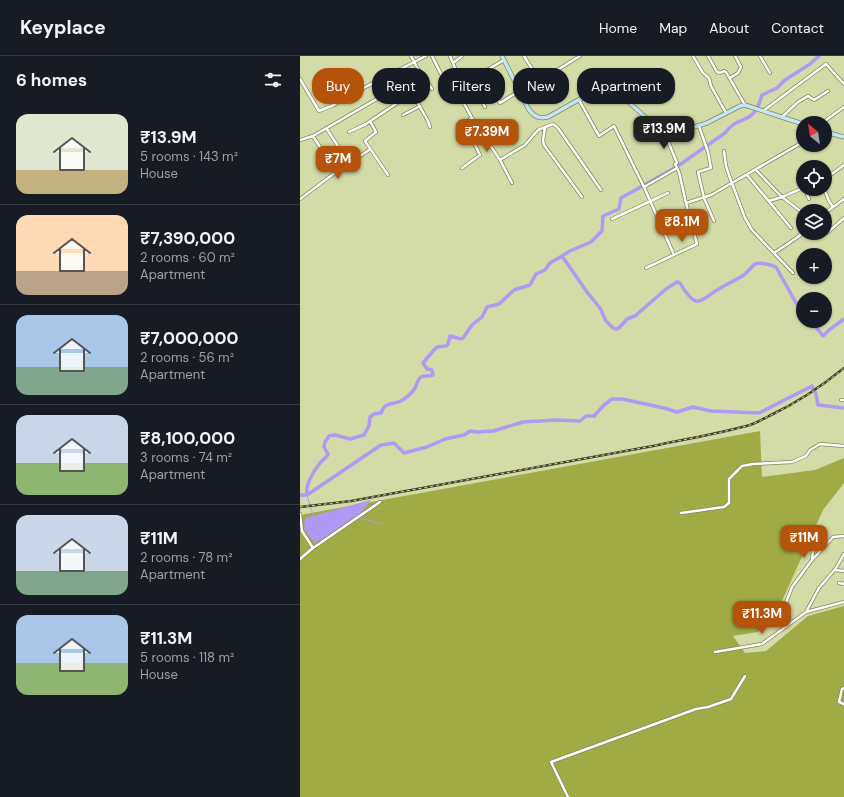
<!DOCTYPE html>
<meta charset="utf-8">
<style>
:root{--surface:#171b24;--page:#242831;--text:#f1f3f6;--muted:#9ea1a6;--line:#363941;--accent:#b45309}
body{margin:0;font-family:"DM Sans",sans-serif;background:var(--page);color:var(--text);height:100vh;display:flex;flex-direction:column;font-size:15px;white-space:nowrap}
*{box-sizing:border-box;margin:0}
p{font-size:13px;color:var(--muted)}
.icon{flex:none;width:22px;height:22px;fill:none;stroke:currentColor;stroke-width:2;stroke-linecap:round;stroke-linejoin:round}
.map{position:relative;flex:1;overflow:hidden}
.details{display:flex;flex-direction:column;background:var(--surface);width:300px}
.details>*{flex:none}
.banner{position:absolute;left:12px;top:12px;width:380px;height:36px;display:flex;gap:8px}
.needle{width:26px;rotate:330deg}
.controls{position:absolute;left:496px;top:60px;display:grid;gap:8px}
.controls a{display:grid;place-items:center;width:36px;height:36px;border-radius:50%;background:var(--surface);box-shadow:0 1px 3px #0004;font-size:20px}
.price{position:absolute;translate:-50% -34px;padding:0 9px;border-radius:8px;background:var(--accent);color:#fff;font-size:13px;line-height:26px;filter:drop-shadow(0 1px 2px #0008)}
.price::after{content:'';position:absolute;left:50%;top:24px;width:12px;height:9px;margin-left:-6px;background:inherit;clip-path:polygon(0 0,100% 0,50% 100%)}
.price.selected{background:#222;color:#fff}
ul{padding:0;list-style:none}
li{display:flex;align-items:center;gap:12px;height:100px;padding:0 16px}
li+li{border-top:1px solid var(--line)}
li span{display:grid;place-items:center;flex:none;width:112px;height:80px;border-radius:12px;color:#555}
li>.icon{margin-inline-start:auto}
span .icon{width:48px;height:48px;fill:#fffc;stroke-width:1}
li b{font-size:17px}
h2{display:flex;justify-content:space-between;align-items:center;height:48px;padding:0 16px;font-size:17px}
.tag{padding:0 14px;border-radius:16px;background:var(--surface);box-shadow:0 1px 3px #0004;font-size:14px;line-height:36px}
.tag.selected{background:var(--accent);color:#fff}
header{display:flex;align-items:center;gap:24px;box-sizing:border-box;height:56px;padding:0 20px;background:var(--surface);border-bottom:1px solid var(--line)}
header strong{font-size:19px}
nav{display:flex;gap:22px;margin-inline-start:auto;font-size:14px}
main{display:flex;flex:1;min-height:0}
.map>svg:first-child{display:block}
.green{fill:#a0ab45}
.water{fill:#b098f5}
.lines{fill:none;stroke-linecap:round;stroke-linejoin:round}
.stream{stroke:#b098f5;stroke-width:1}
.canal{stroke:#b098f5;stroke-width:3.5}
.street-casing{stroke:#828959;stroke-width:4}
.secondary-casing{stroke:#828959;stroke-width:5}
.street{stroke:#fff;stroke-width:2.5}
.secondary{stroke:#c1e6f7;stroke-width:3.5}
.rail-casing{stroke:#3e4127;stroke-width:2.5}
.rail{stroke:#d3dba7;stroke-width:1;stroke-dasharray:3;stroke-linecap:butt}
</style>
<header>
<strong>Keyplace</strong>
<nav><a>Home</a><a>Map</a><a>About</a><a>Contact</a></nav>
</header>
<main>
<section class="details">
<h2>6 homes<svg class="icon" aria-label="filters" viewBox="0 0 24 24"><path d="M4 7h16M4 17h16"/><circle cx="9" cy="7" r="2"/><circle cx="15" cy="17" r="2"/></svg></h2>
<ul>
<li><span style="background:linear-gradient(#dfe7d0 70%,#c2b280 0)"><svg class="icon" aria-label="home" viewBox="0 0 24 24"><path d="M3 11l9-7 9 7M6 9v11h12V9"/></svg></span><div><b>₹13.9M</b><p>5 rooms · 143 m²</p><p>House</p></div></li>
<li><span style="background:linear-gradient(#ffd9b3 70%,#b9a48a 0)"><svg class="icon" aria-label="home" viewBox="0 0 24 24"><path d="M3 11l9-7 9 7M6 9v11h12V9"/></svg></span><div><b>₹7,390,000</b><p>2 rooms · 60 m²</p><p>Apartment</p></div></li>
<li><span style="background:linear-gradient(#a9c7e8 65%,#7fa58c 0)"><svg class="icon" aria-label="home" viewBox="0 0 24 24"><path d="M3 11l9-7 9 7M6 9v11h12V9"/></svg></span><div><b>₹7,000,000</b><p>2 rooms · 56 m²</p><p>Apartment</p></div></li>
<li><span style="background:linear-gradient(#c9d6e8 60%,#8fb573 0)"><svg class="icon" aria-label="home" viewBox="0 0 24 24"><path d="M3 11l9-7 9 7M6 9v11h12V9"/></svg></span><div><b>₹8,100,000</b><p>3 rooms · 74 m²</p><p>Apartment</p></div></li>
<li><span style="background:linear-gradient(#c9d6e8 70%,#7fa58c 0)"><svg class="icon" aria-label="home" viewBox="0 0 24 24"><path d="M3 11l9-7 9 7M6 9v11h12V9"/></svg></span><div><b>₹11M</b><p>2 rooms · 78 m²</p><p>Apartment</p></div></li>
<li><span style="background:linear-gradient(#a9c7e8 60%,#8fb573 0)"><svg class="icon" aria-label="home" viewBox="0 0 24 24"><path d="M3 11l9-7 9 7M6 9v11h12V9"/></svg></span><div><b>₹11.3M</b><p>5 rooms · 118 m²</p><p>House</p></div></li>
</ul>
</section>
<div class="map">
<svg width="544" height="741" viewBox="0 0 544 741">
<rect width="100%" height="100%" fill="#d3dba7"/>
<!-- green -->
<path class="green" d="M460 375 462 421 515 414 544 402V427L523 454 476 558 474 566 458 576 433 580 445 597 466 595 508 560 544 550V741H0V459Z"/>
<!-- water -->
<path class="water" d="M71 444 57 462 25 482 15 487 4 473 5 462Z"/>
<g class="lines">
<!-- stream -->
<path class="stream" d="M7 439 13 459
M59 462 82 468"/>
<!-- canal -->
<path class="canal" d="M262 200 270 195 291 186 302 175 303 160 319 153 321 142 378 110 425 77C439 57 453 72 462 39L477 32 485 24 510 8 519 0
M511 265 523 280 529 274 544 263
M0 439H7C5 429 14 415 20 407 23 403 27 402 28 398L24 391 25 386 29 380 35 379 50 383 64 379 69 370 70 361 74 358 81 357C85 345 92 349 101 345 106 342 112 337 115 332 117 328 118 323 121 321 125 319 129 321 133 319L132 314 127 313 123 307 134 294 137 291 146 290 148 288 150 280 161 283 163 282 172 269 182 261 187 251 199 248 214 234 230 229 236 218 245 214 250 207 262 200 287 236 300 252 306 265 313 272 317 273 320 271 327 263 335 260 366 233 377 226 380 227C383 232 389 243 396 245 400 246 403 243 407 241 418 232 431 227 444 219 448 216 451 211 455 208 460 206 472 209 476 211L496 247 503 254
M7 439 81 389 94 387 104 397 127 391 145 383 164 379 170 375 177 376 193 375 223 366 256 364 280 365 286 360H294L304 349 312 343H322L364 352 377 356 393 351 411 355 459 357 512 330 516 338 518 349 544 352"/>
<defs>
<path id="street" d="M111 0 118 13 132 33
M132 0 144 24
M150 0 153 7
M162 0 153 7 158 20 156 33 172 62 200 104 212 127
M224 0 239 24
M393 0 403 17 409 22 411 30 426 57
M408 0 417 16 420 17 424 15 426 16 445 49
M460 0 470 17
M99 14 128 65 130 71
M182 16 200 47 219 35
M430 22 438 17 441 11 435 0
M0 23 19 55 34 49 50 39 126 0
M157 29 170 24
M220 37 280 0
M279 44 299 80 314 70 344 131
M185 51 170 24 204 4
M463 55 526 8 544 28
M103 59 120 50
M482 61 498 46 508 40 514 44 528 35
M70 65 76 76 65 85 88 119
M522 67 544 51
M399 70 408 96 411 112 398 116 404 142 414 165
M245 71 243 85 244 89 282 141
M26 72 49 107
M49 76 66 68 127 27
M13 80 36 116
M366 80 377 107 375 108 379 116 386 147 411 139 503 86
M0 84 13 80 106 26
M424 95 426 110 430 122 445 162 452 174 493 217
M200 104 225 89 238 74 253 68 258 72 301 134
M162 112 180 99 166 71 167 65 172 62
M456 114 482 141 503 132
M447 119 491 172
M525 123 544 109
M505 133 509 143
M524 133 529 145 533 151
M0 143 36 116 69 94
M469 145 482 141 503 157
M525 157 544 143
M312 163 368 137
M527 177 544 162
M474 197 498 181 503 176
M374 199 344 131 377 112
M346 212 397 188 386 147
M541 344H544
M381 457 424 451 429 447V423L442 410 453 408 492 406 506 400 510 394 520 388 544 390
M0 458 2 475 13 492
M544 498 536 512 519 532 506 556 544 546
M0 503 13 492 80 446
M512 504 514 485
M535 514 544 515
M539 527 544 528
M484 552 492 531 512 504 533 481 544 480
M415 596 462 588 506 556
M544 632 542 633 539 646 544 648
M268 741 251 706 396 653 408 651 431 643 445 620"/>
<path id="secondary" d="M202 0 229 54C235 61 239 63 248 61L305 29 312 31 366 80 407 67 440 50 445 49 503 68
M525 76 544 81"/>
</defs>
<!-- street casing -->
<use href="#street" class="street-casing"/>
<!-- secondary casing -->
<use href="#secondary" class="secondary-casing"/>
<!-- street -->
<use href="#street" class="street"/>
<!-- secondary -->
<use href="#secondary" class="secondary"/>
<defs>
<path id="rail" d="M0 451 51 445 353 390C385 383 418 378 450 369 456 367 463 363 469 360 497 347 521 331 544 312"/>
</defs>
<!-- rail casing -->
<use href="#rail" class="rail-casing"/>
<!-- rail -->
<use href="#rail" class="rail"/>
</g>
</svg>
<div class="controls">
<a><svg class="needle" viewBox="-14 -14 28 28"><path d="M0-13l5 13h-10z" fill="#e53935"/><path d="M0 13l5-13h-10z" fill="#9ea1a6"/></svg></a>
<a><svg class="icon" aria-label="locate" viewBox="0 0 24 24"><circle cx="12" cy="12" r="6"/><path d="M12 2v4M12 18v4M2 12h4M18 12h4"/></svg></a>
<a><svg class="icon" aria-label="layers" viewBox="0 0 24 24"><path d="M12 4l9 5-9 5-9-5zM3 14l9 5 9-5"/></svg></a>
<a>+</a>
<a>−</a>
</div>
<b class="price selected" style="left:364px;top:94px">₹13.9M</b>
<b class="price" style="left:187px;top:97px">₹7.39M</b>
<b class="price" style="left:38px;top:124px">₹7M</b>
<b class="price" style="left:382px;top:187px">₹8.1M</b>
<b class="price" style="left:504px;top:503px">₹11M</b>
<b class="price" style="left:462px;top:579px">₹11.3M</b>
<div class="banner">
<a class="tag selected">Buy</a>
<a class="tag">Rent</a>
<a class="tag">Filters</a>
<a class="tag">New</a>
<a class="tag">Apartment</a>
</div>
</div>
</main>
